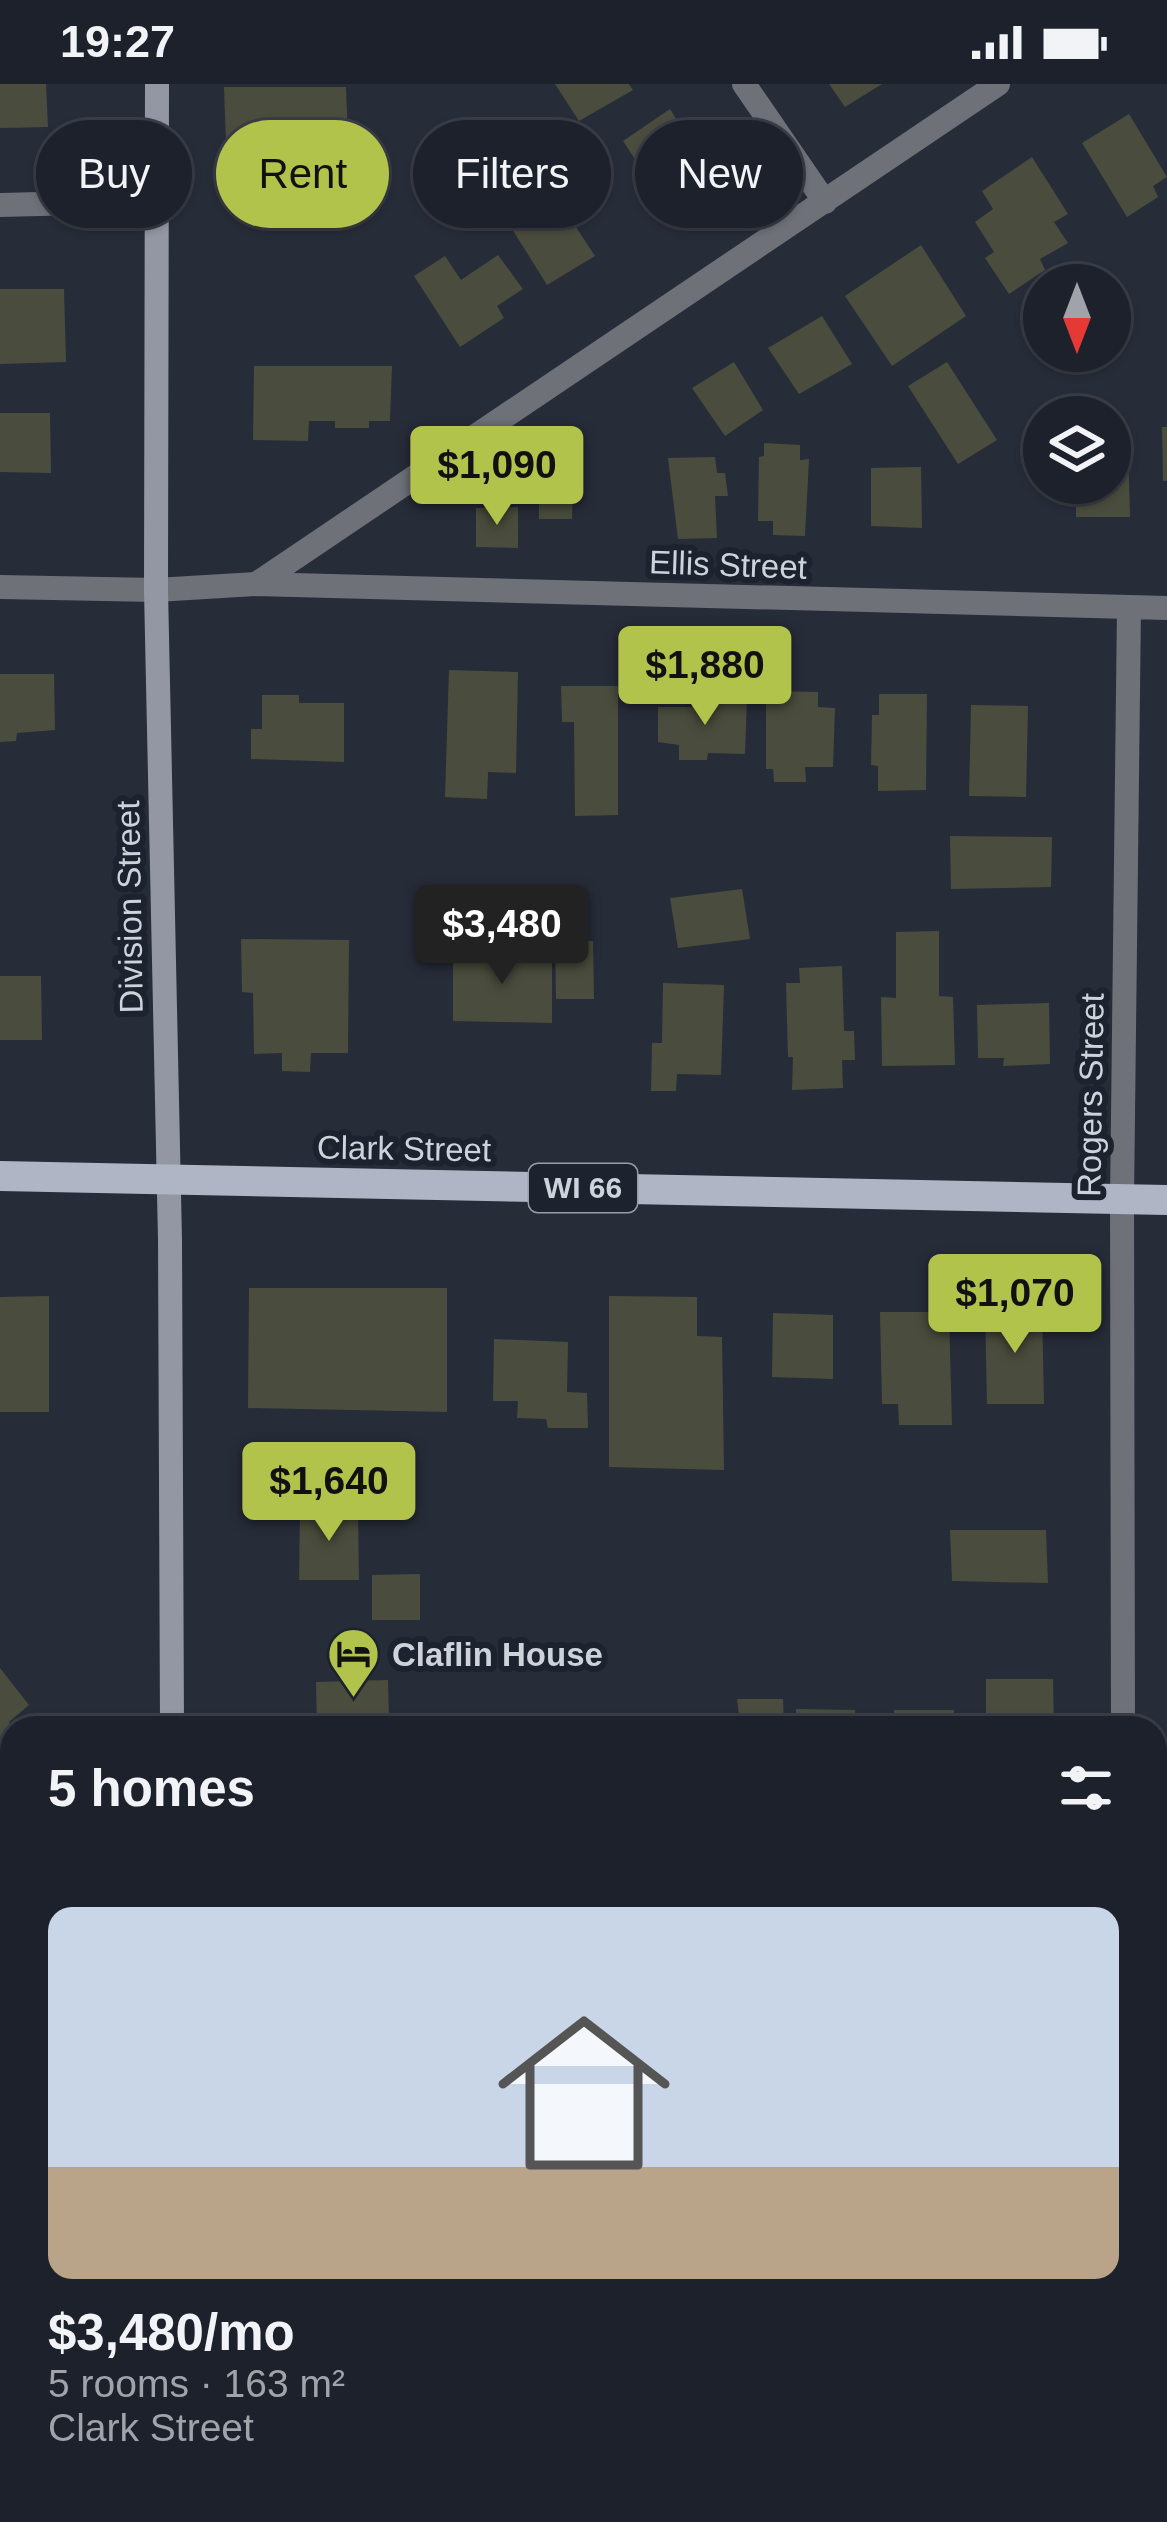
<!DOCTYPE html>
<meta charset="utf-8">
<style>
:root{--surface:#1d212b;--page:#2a2e37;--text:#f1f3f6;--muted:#a0a3a9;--line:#3b3e47;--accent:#b2c34c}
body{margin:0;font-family:Helvetica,sans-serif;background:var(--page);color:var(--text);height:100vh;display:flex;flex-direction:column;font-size:45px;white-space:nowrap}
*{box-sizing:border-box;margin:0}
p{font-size:39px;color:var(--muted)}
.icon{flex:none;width:66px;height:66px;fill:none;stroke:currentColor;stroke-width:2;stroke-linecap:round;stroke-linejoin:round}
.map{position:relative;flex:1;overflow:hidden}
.drawer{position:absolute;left:0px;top:1632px;width:1167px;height:807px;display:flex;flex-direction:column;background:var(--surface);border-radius:36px 36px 0 0;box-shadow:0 3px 9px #0004,0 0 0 3px var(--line)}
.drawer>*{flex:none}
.guide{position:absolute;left:36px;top:36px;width:1095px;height:108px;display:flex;gap:24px}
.needle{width:78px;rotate:180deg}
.buttons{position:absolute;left:1023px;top:180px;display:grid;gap:24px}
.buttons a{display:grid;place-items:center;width:108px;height:108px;border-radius:50%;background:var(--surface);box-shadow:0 3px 9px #0004,0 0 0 3px var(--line);font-size:60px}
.price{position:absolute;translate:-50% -102px;padding:0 27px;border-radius:12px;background:var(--accent);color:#111;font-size:39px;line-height:78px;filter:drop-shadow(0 3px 6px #0008)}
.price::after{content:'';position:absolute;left:50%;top:72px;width:36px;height:27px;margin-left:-18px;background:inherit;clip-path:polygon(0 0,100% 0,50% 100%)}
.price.current{background:#222;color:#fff}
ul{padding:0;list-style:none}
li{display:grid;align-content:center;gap:24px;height:636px;padding:0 48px}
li+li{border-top:3px solid var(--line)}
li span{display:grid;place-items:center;height:372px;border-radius:24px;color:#555}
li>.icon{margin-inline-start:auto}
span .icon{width:216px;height:216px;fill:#fffc;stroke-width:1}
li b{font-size:51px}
h2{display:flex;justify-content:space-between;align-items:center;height:144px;padding:0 48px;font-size:51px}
.pill{padding:0 42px;border-radius:54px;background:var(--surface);box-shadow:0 3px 9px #0004,0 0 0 3px var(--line);font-size:42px;line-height:108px}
.pill.current{background:var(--accent);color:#111}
.status{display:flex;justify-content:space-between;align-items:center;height:84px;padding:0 60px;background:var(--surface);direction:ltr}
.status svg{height:33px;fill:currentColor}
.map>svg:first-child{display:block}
.building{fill:#4a4d3d}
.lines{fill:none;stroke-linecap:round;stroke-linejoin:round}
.path{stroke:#6f747f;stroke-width:8;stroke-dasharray:9 9;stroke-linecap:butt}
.minor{stroke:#6e7178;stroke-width:24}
.secondary{stroke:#9397a3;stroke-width:24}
.primary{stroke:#afb5c4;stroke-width:30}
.labels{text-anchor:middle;stroke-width:12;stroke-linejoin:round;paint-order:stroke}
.shield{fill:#1d222f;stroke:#999da7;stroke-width:3}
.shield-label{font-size:30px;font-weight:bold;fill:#ced2da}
.street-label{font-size:33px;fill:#ced2da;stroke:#1d222f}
.poi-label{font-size:33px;font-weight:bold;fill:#ced2da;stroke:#1d222f;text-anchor:start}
</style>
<div class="status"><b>19:27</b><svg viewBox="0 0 49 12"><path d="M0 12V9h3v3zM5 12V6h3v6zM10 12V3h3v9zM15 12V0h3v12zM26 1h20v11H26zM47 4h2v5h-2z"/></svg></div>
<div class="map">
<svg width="1167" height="2438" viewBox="0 0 1167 2438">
<rect width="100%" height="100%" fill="#272c39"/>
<!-- building -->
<path class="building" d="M0 0H46L48 43 0 44Z
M555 0H629L633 6 579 37Z
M829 0H882L845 23Z
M224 3H346L348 57 226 59Z
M670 25 717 100 672 131 623 57Z
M1129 30 1167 93 1153 102 1158 113 1127 133 1082 59Z
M1032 73 1068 130 1054 138 1068 159 1040 175 1045 186 1009 210 985 174 994 168 975 138 993 125 982 107Z
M530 96 534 102 545 96 595 172 547 201 499 124 504 120 500 113Z
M921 161 966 232 892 282 845 212Z
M498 171 523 205 497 222 504 234 460 263 414 192 445 172 461 196Z
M0 205H64L66 278 0 280Z
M822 232 852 280 799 310 768 264Z
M734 278 763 326 725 352 692 304Z
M947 278 997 356 958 380 908 302Z
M254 282H392L390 337H369V344H335V337H309L308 357 253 356Z
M0 329H50L51 389 0 388Z
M1162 343H1167V397H1163Z
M1110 358H1128L1130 433H1076V399H1110Z
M764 359 800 361V376L809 375 805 452 773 451V437H758L759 373 764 372Z
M715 373 717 389H725L728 412H715L717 454 678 455 668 374Z
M921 383 922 444 871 442V384Z
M539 396 573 398 572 435H539Z
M518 423V464L476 463V424Z
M449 586 518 588 516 689 488 688 487 715 445 713Z
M0 590H54L55 646 17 649 16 657 0 658Z
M561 602H618V731L575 732 574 638H562Z
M766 607 818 608V623L835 624 833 683H805L806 698H774L773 685H766Z
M879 610H927L926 706 878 707V682L871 681 872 631H879Z
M262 611H299V619H344V678L251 675V645H262Z
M705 611 747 614 745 670 708 669 707 676H679V661L658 658V623H706Z
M971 621 1028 622 1026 713 969 712Z
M950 752 1052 753 1051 803 951 805Z
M742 805 750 855 678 864 670 814Z
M939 847V912L953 913 955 981 882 982 881 913 896 914V848Z
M241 855 349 856 348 969H311L310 988 282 987V969L254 970 253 909 242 908Z
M555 856 593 857 594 915H556Z
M453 867 552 870V939L453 937Z
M842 882 844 947H854L855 976H842L843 1004 792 1006 793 973H788L786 899H800L799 884Z
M0 892H41L42 956H0Z
M663 899 724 901 721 991 677 990 676 1007H651L652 959H662Z
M1049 919 1050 980 1003 982 1004 974H978L977 921Z
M249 1204H447V1328L248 1324Z
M49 1212V1328H0V1213Z
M609 1212 697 1213V1252L722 1253 724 1386 609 1383Z
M1042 1223 1044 1320H987L985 1225Z
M880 1228H949L952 1341H899L898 1320H882Z
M773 1229 833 1231V1295L772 1293Z
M494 1255 568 1258 567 1308 587 1309 588 1344H548L546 1335 517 1334 518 1317H493Z
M300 1424 358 1425 359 1496H299Z
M950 1446H1046L1048 1499 952 1497Z
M420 1490V1536H372V1491Z
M0 1584 29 1621 9 1638 12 1649 0 1659Z
M986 1595H1053L1054 1644H986Z
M388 1596 389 1634H397V1644H317L316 1598Z
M737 1615H783L784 1644H723V1638L740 1639Z
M796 1625 855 1626 856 1644H796Z
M894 1626H954V1644H895Z
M536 1631V1644H478L477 1632Z
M0 2187H12V2251H0Z
M0 2283H12V2346H0Z"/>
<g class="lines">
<!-- path -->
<path class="path" d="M1156 1954 1167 1941"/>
<!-- minor -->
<path class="minor" d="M744 0 825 118
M0 121 158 117
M256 500 998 0
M0 503 156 506 256 500 1167 524
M1123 1644 1122 1116 1129 523
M1155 1840H1167
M451 2438 1167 2427"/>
<!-- secondary -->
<path class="secondary" d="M157 0 156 506 170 1156 172 1644
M179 2427V2438"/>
<!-- primary -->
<path class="primary" d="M0 1092 1167 1116
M0 1838H12
M1155 1884 1167 1889
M1155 2009 1167 1995"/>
</g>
<!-- icons -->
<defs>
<symbol id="hotel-pin" viewBox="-11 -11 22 30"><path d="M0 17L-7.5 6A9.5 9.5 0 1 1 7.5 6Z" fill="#b2c34c" stroke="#1d222f"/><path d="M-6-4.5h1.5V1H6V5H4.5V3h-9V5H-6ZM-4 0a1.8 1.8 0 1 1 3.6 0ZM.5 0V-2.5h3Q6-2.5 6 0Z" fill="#111"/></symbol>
</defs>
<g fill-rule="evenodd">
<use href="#hotel-pin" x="324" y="1540" width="59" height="81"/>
</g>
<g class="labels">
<!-- shield labels -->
<rect class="shield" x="529" y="1080" width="108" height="48" rx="9"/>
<g class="shield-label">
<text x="583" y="1114">WI 66</text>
</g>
<!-- street labels -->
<g class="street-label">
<text transform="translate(728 480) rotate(2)" y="12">Ellis Street</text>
<text transform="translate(129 823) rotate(-91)" y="12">Division Street</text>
<text transform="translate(1090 1011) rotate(-89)" y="12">Rogers Street</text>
<text transform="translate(404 1064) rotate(1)" y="12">Clark Street</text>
</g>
<!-- poi labels -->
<g class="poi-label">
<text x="392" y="1582">Claflin House</text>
</g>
</g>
</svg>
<div class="buttons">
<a><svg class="needle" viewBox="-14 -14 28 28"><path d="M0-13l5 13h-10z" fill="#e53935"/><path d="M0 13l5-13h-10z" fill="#a0a3a9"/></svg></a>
<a><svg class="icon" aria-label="layers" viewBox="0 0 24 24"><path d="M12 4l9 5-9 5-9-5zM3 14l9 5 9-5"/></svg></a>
</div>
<b class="price" style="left:497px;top:444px">$1,090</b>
<b class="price" style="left:705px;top:644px">$1,880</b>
<b class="price current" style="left:502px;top:903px">$3,480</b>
<b class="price" style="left:1015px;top:1272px">$1,070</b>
<b class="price" style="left:329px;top:1460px">$1,640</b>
<div class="guide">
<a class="pill">Buy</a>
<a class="pill current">Rent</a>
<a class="pill">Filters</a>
<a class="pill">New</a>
</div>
<section class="drawer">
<h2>5 homes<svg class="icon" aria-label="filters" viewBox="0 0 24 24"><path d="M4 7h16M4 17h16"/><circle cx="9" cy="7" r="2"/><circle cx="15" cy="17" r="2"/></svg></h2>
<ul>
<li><span style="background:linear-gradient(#c9d6e8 70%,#b9a48a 0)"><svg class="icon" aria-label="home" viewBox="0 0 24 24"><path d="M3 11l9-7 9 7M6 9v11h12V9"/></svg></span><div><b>$3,480/mo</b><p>5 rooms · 163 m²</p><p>Clark Street</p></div></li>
</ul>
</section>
</div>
